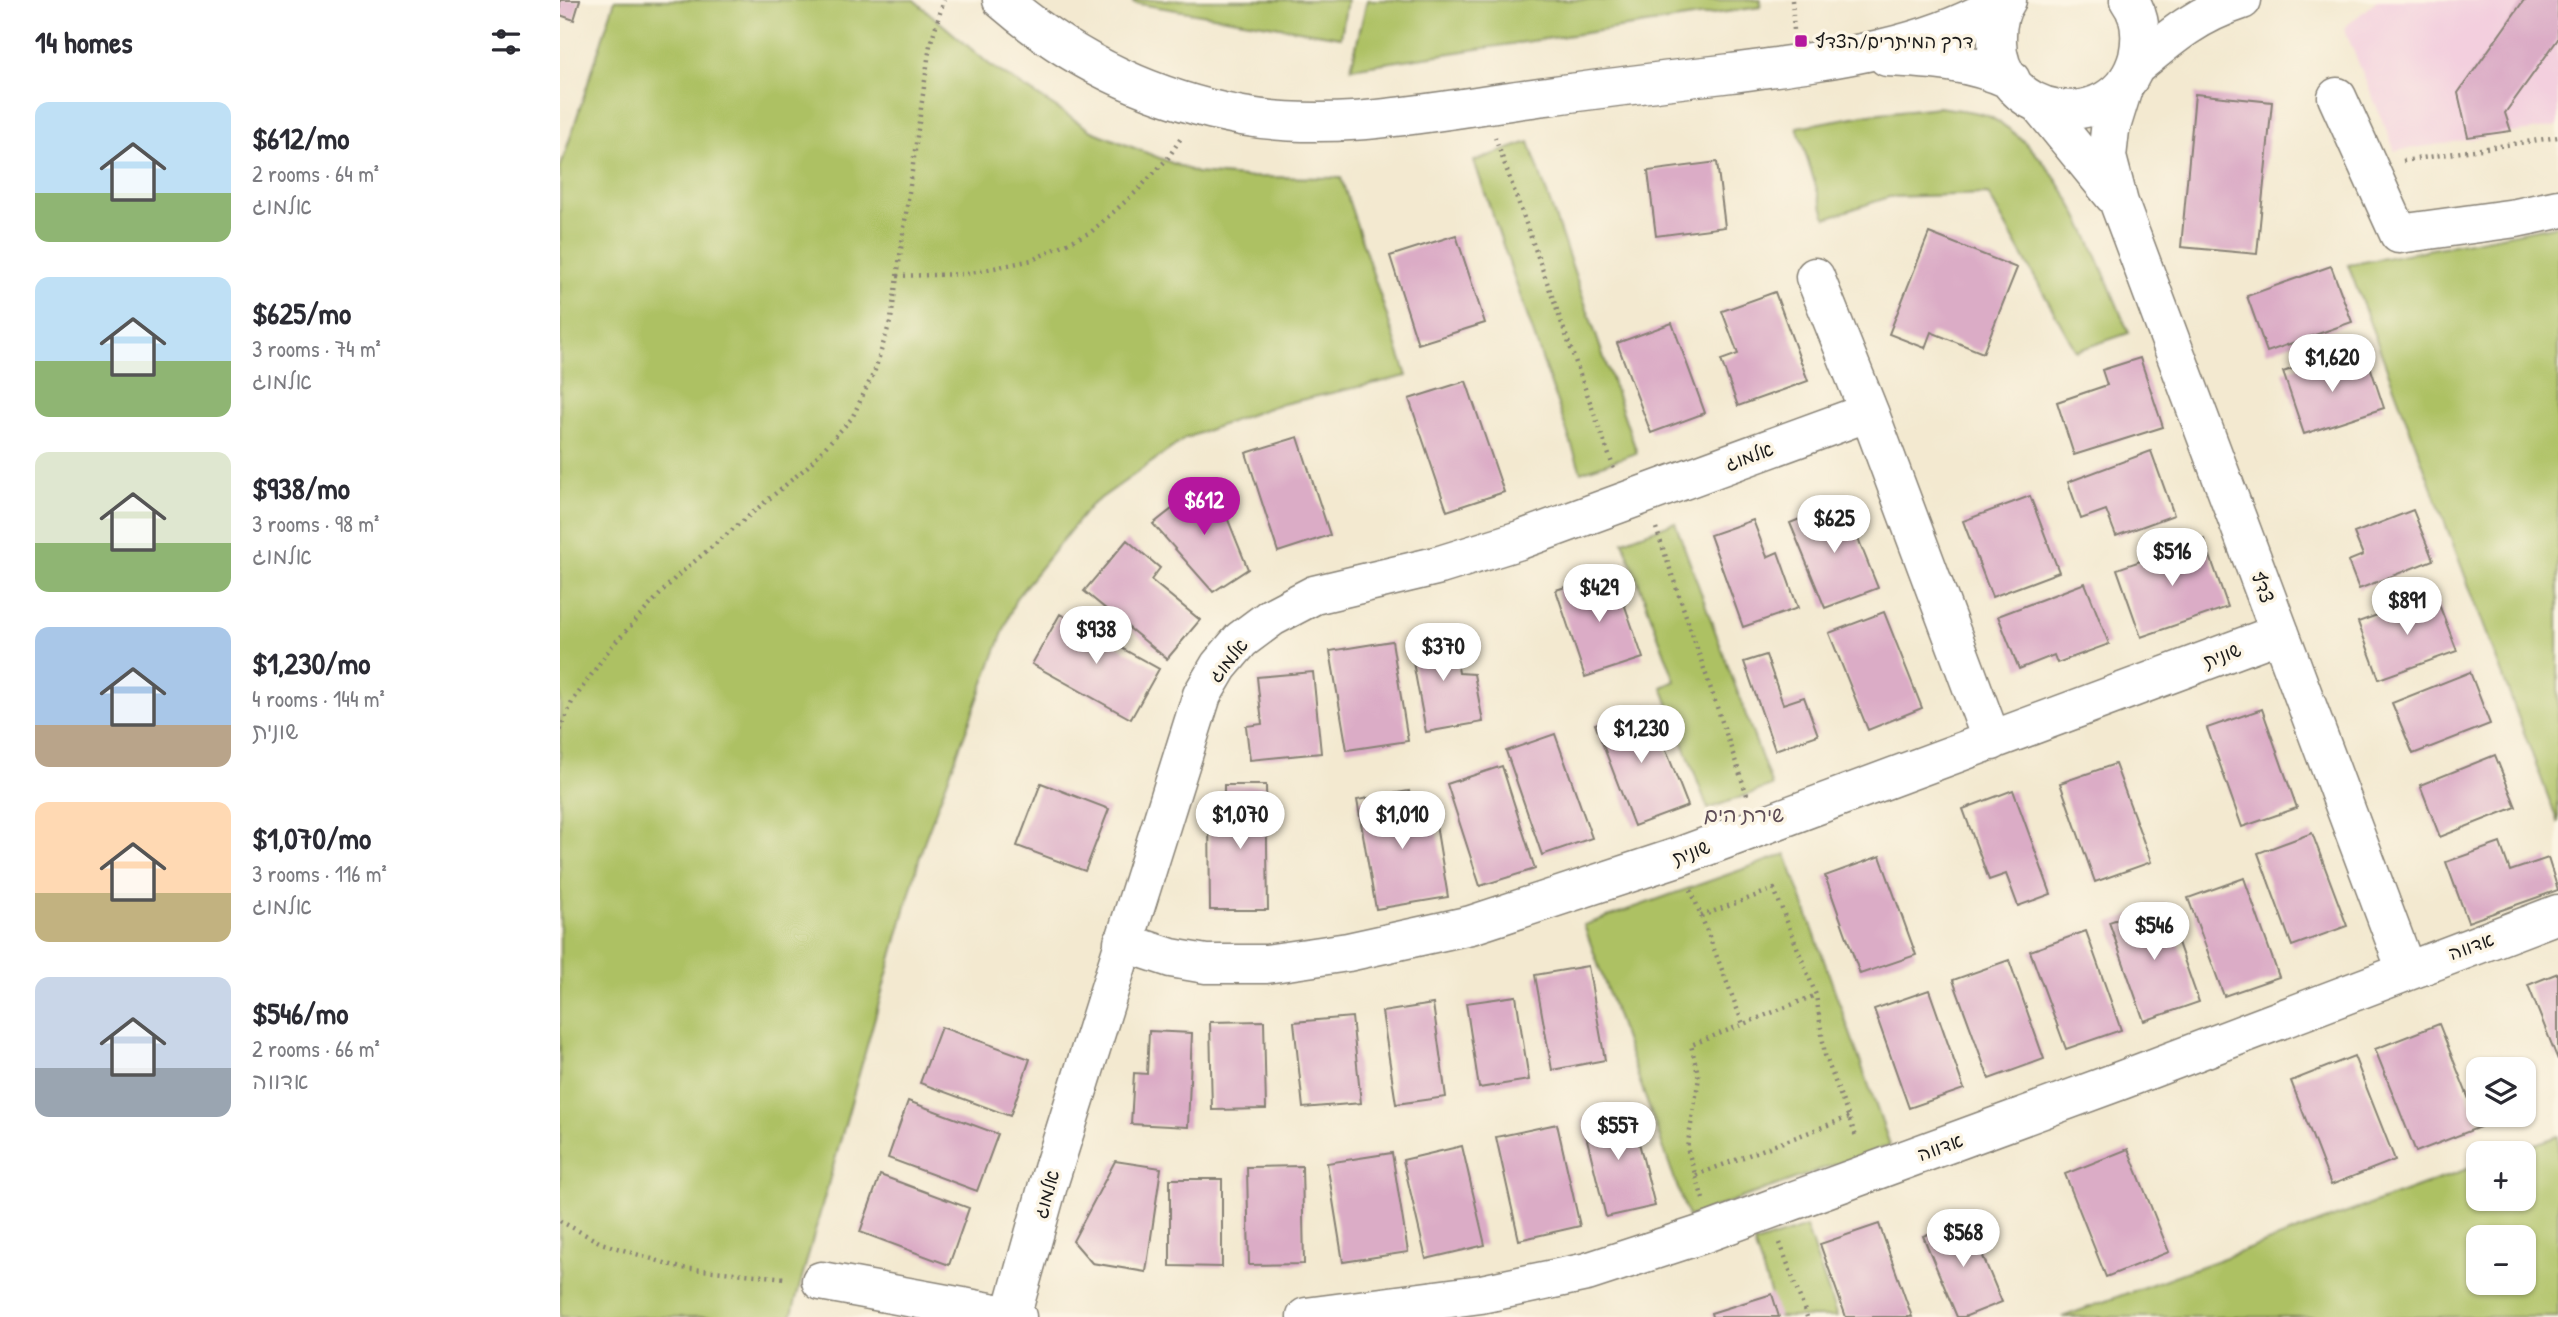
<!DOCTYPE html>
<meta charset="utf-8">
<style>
:root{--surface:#fff;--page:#f7f7f7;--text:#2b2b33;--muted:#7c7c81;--accent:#b5179e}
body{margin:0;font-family:"Patrick Hand","Playpen Sans Hebrew",sans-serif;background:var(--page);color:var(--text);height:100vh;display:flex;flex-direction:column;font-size:26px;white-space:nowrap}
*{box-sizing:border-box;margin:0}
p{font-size:23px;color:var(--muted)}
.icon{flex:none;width:38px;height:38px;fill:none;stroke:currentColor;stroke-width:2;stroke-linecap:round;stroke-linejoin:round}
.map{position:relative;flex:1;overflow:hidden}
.details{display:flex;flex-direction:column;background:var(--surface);width:560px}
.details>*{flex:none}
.controls{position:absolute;left:1906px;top:1057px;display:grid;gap:14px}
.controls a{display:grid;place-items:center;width:70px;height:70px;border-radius:14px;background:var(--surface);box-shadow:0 2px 5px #0004;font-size:35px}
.price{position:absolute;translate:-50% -60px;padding:0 16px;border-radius:24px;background:#fff;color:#222;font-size:23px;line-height:46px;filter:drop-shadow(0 2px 4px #0008)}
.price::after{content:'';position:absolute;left:50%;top:42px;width:21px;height:16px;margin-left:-10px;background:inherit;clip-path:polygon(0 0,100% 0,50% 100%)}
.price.on{background:var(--accent);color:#fff}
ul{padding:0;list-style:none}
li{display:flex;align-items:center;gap:21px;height:175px;padding:0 35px}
li span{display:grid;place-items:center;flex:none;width:196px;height:140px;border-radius:14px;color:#555}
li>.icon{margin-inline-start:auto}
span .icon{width:84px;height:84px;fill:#fffc;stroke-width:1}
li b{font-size:30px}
h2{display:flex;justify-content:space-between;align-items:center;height:84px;padding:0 35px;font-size:30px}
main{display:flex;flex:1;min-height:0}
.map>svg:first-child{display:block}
.built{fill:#f3cfde}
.green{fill:#adc164;stroke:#646e40;stroke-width:2;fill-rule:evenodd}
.building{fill:#dbacc6}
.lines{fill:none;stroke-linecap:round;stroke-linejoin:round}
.minor-casing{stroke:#888276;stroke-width:41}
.path{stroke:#888276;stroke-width:4.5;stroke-dasharray:2 5;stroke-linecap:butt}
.minor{stroke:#fff;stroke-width:38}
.poi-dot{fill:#b5179e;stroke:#fcf5e5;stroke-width:2.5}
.labels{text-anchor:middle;stroke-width:7;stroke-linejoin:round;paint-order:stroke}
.poi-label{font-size:19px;fill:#1c1c1c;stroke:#fcf5e5;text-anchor:start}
.street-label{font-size:19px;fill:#1c1c1c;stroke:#fcf5e5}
.neighbourhood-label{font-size:21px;fill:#5f4e58;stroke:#fcf5e5}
</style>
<main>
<section class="details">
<h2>14 homes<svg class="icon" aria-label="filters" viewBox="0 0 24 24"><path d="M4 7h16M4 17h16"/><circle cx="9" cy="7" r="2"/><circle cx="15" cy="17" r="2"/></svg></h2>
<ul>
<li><span style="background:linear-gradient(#bfe0f5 65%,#8fb573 0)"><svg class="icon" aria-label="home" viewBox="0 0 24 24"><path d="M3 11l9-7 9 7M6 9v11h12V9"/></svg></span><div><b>$612/mo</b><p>2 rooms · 64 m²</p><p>אלמוג</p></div></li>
<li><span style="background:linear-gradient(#bfe0f5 60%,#8fb573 0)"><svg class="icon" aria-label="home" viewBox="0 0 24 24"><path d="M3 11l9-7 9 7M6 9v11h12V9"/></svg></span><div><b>$625/mo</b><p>3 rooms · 74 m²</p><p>אלמוג</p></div></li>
<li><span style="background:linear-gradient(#dfe7d0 65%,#8fb573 0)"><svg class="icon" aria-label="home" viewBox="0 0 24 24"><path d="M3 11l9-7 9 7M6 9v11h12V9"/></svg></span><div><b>$938/mo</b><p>3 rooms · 98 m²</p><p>אלמוג</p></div></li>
<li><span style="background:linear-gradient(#a9c7e8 70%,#b9a48a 0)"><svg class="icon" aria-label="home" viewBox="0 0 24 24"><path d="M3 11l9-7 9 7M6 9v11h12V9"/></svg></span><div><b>$1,230/mo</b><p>4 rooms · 144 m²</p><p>שונית</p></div></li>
<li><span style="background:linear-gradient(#ffd9b3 65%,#c2b280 0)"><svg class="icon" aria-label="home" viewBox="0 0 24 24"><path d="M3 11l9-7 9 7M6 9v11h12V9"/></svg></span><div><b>$1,070/mo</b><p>3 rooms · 116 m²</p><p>אלמוג</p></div></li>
<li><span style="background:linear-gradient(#c9d6e8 65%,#9aa5b1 0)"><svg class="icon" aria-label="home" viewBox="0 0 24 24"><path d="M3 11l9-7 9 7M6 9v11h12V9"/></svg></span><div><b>$546/mo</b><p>2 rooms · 66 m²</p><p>אדווה</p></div></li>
</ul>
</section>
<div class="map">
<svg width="1998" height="1317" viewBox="0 0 1998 1317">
<rect width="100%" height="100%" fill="#fcf5e5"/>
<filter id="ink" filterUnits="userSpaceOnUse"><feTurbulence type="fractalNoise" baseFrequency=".0143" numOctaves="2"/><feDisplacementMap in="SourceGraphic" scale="14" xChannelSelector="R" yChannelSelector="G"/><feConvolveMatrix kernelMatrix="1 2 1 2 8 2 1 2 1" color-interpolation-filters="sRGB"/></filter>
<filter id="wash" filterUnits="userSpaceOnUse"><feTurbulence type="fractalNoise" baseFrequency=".00686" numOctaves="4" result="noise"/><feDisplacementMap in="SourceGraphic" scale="28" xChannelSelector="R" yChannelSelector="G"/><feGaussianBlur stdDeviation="1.57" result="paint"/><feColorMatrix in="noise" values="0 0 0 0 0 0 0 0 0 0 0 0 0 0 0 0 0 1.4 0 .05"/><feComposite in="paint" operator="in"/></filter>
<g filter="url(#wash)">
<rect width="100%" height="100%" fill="#f3e9d0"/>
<!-- built -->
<path class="built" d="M1817 0H1998V126L1835 151 1784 28Z"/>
<!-- green -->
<path class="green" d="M55 0H354L430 65 532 131 637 173 685 177 781 178 847 376 714 406 626 438 530 506 456 598 364 842 231 1317H0V169Z
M574 0H787L781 37 573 3Z
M807 0H1201L1200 7 791 68Z
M1379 107C1395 110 1417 110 1432 118 1507 160 1536 258 1569 333L1516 351 1428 194 1329 197 1266 218 1237 127 1310 114Z
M969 142 1077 453 1021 472 914 161Z
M1998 225V823L1788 265Z
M1115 522 1212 786 1148 809 1102 687 1115 681 1063 541Z
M1226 854 1330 1145 1128 1217 1024 925Z
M1998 1136V1317H1502L1918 1165V1199H1964V1153H1951ZM1918 1237H1964V1283H1918Z
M1246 1227 1277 1317H1218L1194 1244Z"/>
<g id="blocks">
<!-- building -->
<path class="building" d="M0 0H20L14 20 0 15Z
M1964 0H1998V39L1945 113 1951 131 1908 137 1898 93Z
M1635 94 1712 102 1697 254 1621 247Z
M1157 162 1165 227 1096 236 1088 171Z
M1369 233 1457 268 1423 353 1371 332 1365 348 1329 334Z
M896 235 925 323 858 344 830 256Z
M1771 266 1792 322 1707 352 1687 296Z
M1215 292 1248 381 1178 406 1161 360 1178 354 1162 311Z
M1112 323 1145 413 1091 433 1057 343Z
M1580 358 1603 427 1514 455 1497 402 1547 385 1542 370Z
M1759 360 1764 375 1808 360 1824 408 1744 434 1723 372Z
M906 381 944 492 887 511 849 399Z
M738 437 770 535 718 552 686 453Z
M1591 451 1614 515 1556 536 1546 510 1521 519 1508 482Z
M651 478 688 569 653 592 593 524Z
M1470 496 1499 572 1432 597 1403 521Z
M1283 501 1318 588 1265 608 1230 523Z
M1853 510 1873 560 1799 589 1788 561 1803 555 1794 533Z
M1193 520 1207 557 1218 552 1238 608 1183 627 1150 535Z
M1644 539 1668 607 1581 637 1557 569Z
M567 540 600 568 591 580 640 620 607 659 524 591Z
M1053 572 1083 658 1025 677 996 590Z
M1525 583 1549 644 1497 663 1494 655 1459 669 1438 616Z
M1875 594 1897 651 1819 679 1798 622Z
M1324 612 1362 708 1308 730 1269 633Z
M500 614 599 669 571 719 472 664Z
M891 628 899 673 914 674 923 722 866 732 848 635Z
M832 641 848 741 787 750 770 651Z
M1206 655 1223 704 1244 697 1258 735 1215 750 1184 662Z
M753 672 761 753 690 760 686 726 702 724 697 677Z
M1910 672 1930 724 1853 754 1832 703Z
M1088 704 1128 806 1074 826 1035 724Z
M1702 709 1737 808 1682 827 1647 728Z
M995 734 1032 838 982 855 946 751Z
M1935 755 1956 807 1880 837 1860 785Z
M1555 764 1591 862 1535 882 1500 783Z
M942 766 975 869 920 886 887 784Z
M481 783 549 809 525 871 457 846Z
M664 785H706L708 910H650L649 815H664Z
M1453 790 1491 894 1458 906 1446 874 1429 880 1403 809Z
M849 791 853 810 873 807 888 897 816 909 797 800Z
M1752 833 1787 926 1732 946 1698 853Z
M1940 843 1950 871 1988 858 1998 890 1908 922 1886 862Z
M1320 856 1356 955 1300 974 1265 876Z
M1684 878 1719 977 1664 996 1628 898Z
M1604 903 1639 1002 1584 1021 1549 922Z
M1526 931 1561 1030 1506 1049 1470 951Z
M1449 960 1484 1059 1429 1079 1393 980Z
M1028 966 1045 1060 992 1070 975 975Z
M1998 973V1060L1968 985Z
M1369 990 1404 1089 1349 1108 1314 1009Z
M956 996 969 1080 919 1088 906 1003Z
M873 1004 886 1097 836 1104 822 1012Z
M792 1017 801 1103 743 1108 734 1022Z
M704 1021 706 1109 652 1110 650 1022Z
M1879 1024 1920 1127 1856 1152 1815 1049Z
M381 1027 470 1059 450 1116 360 1083Z
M589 1031 632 1033 628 1127 571 1124 574 1073 587 1074Z
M1794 1056 1835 1160 1771 1185 1731 1081Z
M348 1101 438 1134 417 1191 328 1158Z
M1070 1107 1095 1206 1046 1217 1022 1119Z
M997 1124 1020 1226 959 1240 936 1137Z
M902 1146 925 1245 866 1259 843 1160Z
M1568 1149 1609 1252 1546 1277 1505 1174Z
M832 1153 848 1252 783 1262 767 1163Z
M555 1161 601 1168 586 1272 532 1263 513 1241Z
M742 1166 744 1264 689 1265 687 1167Z
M320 1175 409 1208 389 1265 300 1232Z
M610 1179H662V1267L610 1266Z
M1407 1218 1442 1302 1404 1317H1397L1363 1236Z
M1319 1224 1352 1317H1286L1260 1244Z
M1212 1294 1219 1317H1152L1151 1313Z"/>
</g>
</g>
<g filter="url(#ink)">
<use href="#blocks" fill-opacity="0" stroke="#888276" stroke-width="2"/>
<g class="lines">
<defs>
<path id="minor" d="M442 0C511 60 591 99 682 116 782 134 887 108 987 96 1048 88 1109 80 1171 73 1261 61 1367 50 1445 0
M1447 0C1440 10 1437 23 1437 36 1433 120 1556 139 1578 57 1582 38 1581 16 1569 0
M1327 57C1370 59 1411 61 1451 80
M1575 67C1612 36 1636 15 1682 0
M1564 85 1550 130 1547 157 1559 203 1846 970
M1777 97 1839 234 1956 218 1998 209
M1479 104 1554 196
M1255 277 1309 412 1432 741
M563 942 611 958 646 964H706L788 952 911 925 1118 857 1720 633
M261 1281 457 1317
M451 1317 488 1185 642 695 659 666 681 640 712 617 754 595 880 565 960 540 1309 412
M746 1317 921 1294 1027 1272 1140 1235 1562 1080 1998 914"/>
</defs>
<!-- minor casing -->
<use href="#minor" class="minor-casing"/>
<!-- path -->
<path class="path" d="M1232 0 1234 31
M935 137 1054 469
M1843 161 1998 137
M337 276 406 274 472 260 531 232 576 192 608 158 621 138
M1096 528 1187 795
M0 730 12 702 51 647 116 577 248 466 292 418 315 370 331 319 370 45 384 0
M1131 890 1183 1024
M1141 916 1214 889 1256 995 1265 1055 1297 1139
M1136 1175 1289 1117
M1143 1199 1127 1148 1139 1078 1131 1045 1256 995
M0 1221 41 1243 121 1268 227 1278
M1220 1243 1247 1317"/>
<!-- minor -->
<use href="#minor" class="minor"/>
</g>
</g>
<!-- markers -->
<rect class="poi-dot" x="1234" y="34" width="14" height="14" rx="3.5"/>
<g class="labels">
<!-- poi labels -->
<g class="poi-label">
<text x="1255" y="48">דרך המיתרים/הצדף</text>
</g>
<!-- street labels -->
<g class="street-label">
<text transform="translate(1189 456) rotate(-20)" y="7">אלמוג</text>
<text transform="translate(1703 587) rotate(70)" y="7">צדף</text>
<text transform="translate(1662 655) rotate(-20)" y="7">שונית</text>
<text transform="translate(668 660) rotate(-51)" y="7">אלמוג</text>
<text transform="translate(1131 852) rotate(-20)" y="7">שונית</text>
<text transform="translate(1911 946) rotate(-20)" y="7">אדווה</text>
<text transform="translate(1380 1147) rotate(-20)" y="7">אדווה</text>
<text transform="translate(486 1194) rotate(-74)" y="7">אלמוג</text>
</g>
<!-- neighbourhood labels -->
<g class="neighbourhood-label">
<text x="1184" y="822">שירת הים</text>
</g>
</g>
</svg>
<div class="controls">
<a><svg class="icon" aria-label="layers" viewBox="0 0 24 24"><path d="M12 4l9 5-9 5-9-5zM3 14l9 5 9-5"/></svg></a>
<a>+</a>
<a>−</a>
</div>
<b class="price" style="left:1772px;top:394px">$1,620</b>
<b class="price on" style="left:644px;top:537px">$612</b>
<b class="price" style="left:1274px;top:555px">$625</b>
<b class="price" style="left:1612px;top:588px">$516</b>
<b class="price" style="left:1039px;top:624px">$429</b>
<b class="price" style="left:1847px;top:637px">$891</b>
<b class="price" style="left:536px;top:666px">$938</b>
<b class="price" style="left:883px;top:683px">$370</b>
<b class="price" style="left:1081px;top:765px">$1,230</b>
<b class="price" style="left:680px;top:851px">$1,070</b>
<b class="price" style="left:842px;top:851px">$1,010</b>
<b class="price" style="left:1594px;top:962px">$546</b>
<b class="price" style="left:1058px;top:1162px">$557</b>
<b class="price" style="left:1403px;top:1269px">$568</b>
</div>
</main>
